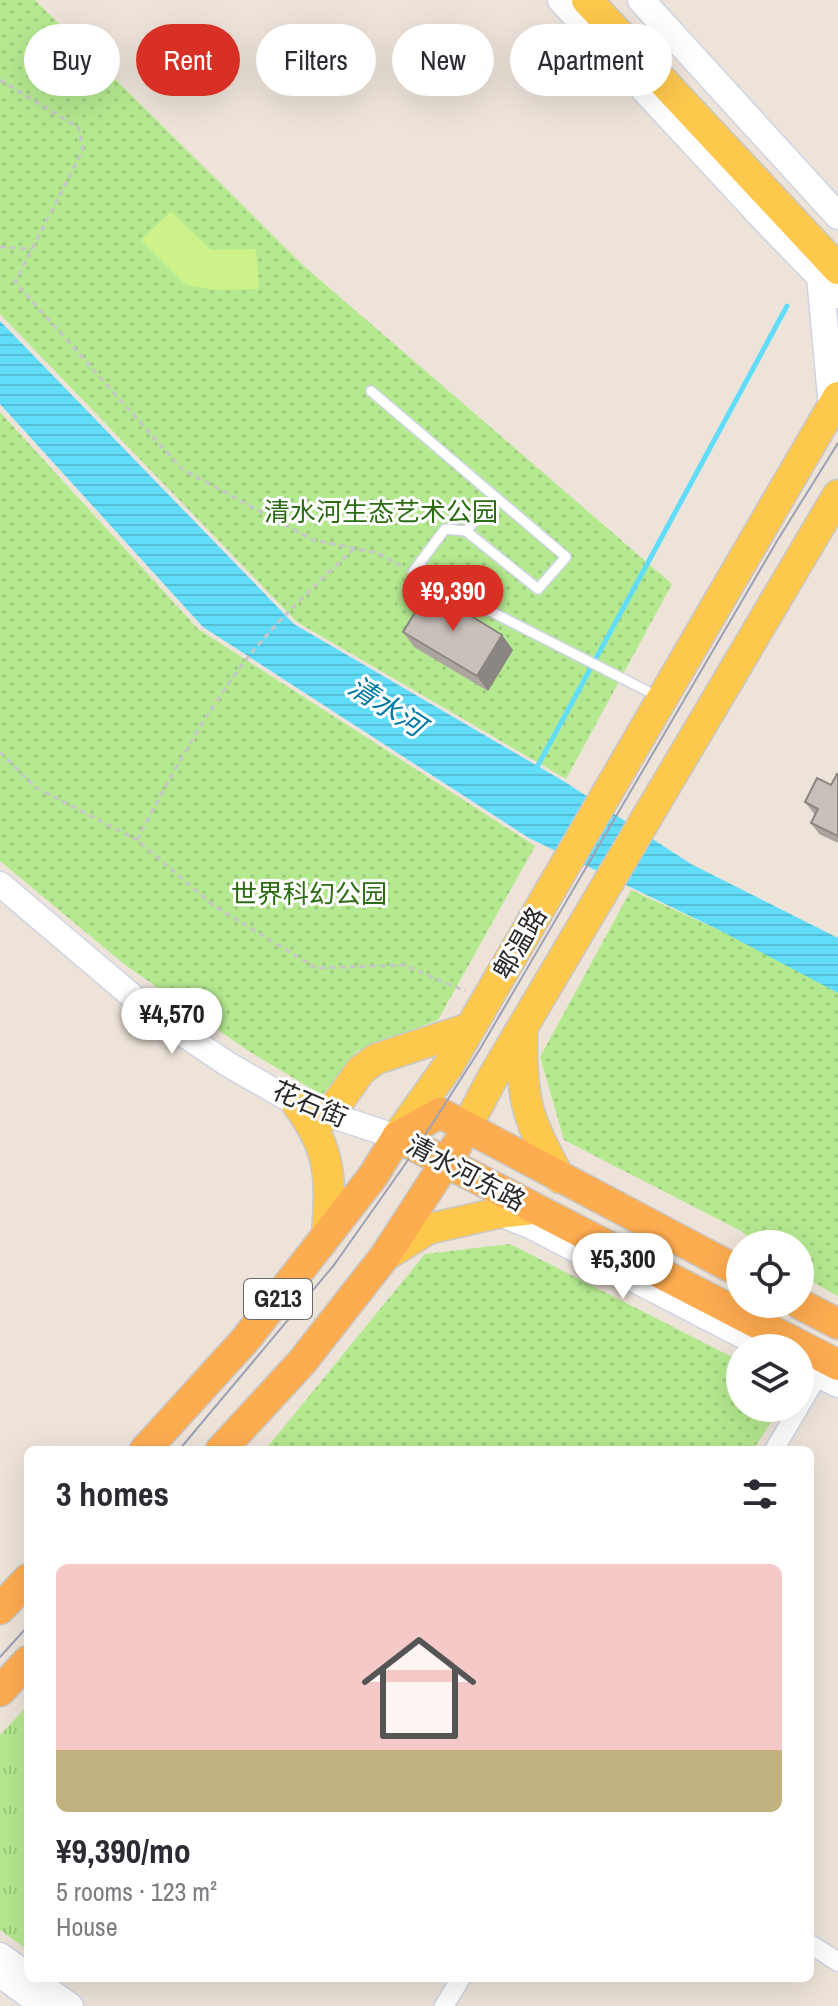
<!DOCTYPE html>
<meta charset="utf-8">
<style>
:root{--surface:#fff;--page:#f7f7f7;--text:#2b2b33;--muted:#7c7c81;--line:#e1e1e2;--accent:#d93025}
body{margin:0;font-family:"Archivo Narrow","Noto Sans SC",sans-serif;background:var(--page);color:var(--text);height:100vh;display:flex;flex-direction:column;font-size:30px;white-space:nowrap}
*{box-sizing:border-box;margin:0}
p{font-size:26px;color:var(--muted)}
.icon{flex:none;width:44px;height:44px;fill:none;stroke:currentColor;stroke-width:2;stroke-linecap:round;stroke-linejoin:round}
.map{position:relative;flex:1;overflow:hidden}
.drawer{position:absolute;left:24px;top:1446px;width:790px;height:536px;display:flex;flex-direction:column;background:var(--surface);border-radius:12px;box-shadow:0 8px 32px #0002}
.drawer>*{flex:none}
.guide{position:absolute;left:24px;top:24px;width:790px;height:72px;display:flex;gap:16px}
.tools{position:absolute;left:726px;top:1230px;display:grid;gap:16px}
.tools a{display:grid;place-items:center;width:88px;height:88px;border-radius:50%;background:var(--surface);box-shadow:0 8px 32px #0002;font-size:40px}
.price{position:absolute;translate:-50% -68px;padding:0 18px;border-radius:28px;background:#fff;color:#222;font-size:26px;line-height:52px;filter:drop-shadow(0 2px 4px #0008)}
.price::after{content:'';position:absolute;left:50%;top:48px;width:24px;height:18px;margin-left:-12px;background:inherit;clip-path:polygon(0 0,100% 0,50% 100%)}
.price.active{background:var(--accent);color:#fff}
ul{padding:0;list-style:none}
li{display:grid;align-content:center;gap:16px;height:424px;padding:0 32px}
li+li{border-top:2px solid var(--line)}
li span{display:grid;place-items:center;height:248px;border-radius:12px;color:#555}
li>.icon{margin-inline-start:auto}
span .icon{width:144px;height:144px;fill:#fffc;stroke-width:1}
li b{font-size:34px}
h2{display:flex;justify-content:space-between;align-items:center;height:96px;padding:0 32px;font-size:34px}
.chip{padding:0 28px;border-radius:36px;background:var(--surface);box-shadow:0 8px 32px #0002;font-size:28px;line-height:72px}
.chip.active{background:var(--accent);color:#fff}
.map>svg:first-child{display:block}
.grass{fill:url(#grass-tufts)}
.park{fill:url(#park-dots)}
.pitch{fill:#cef28a}
.water{fill:url(#water-rules)}
.lines{fill:none;stroke-linecap:round;stroke-linejoin:round}
.stream{stroke:#61ddfa;stroke-width:5}
.service-casing{stroke:#ced4e4;stroke-width:12}
.minor-casing{stroke:#ced4e4;stroke-width:21}
.tertiary-casing{stroke:#ced4e4;stroke-width:27}
.secondary-casing{stroke:#ced4e4;stroke-width:29}
.primary-casing{stroke:#c7c7c7;stroke-width:33}
.trunk-casing{stroke:#c7c7c7;stroke-width:33}
.path{stroke:#c7c7c7;stroke-width:3;stroke-dasharray:6 4;stroke-linecap:butt}
.service{stroke:#fff;stroke-width:9}
.minor{stroke:#fff;stroke-width:18}
.tertiary{stroke:#fff;stroke-width:24}
.secondary{stroke:#fff;stroke-width:26}
.primary{stroke:#fec84d;stroke-width:30}
.trunk{stroke:#feac50;stroke-width:30}
.tram{stroke:#9ca1b6;stroke-width:2}
.wall{fill:#aca59f}
.shaded-wall{fill:#8c8682}
.building{fill:#c8c0b9;stroke:#8c8682;stroke-width:2}
.labels{text-anchor:middle;stroke-width:6;stroke-linejoin:round;paint-order:stroke}
.shield{fill:#fff;stroke:#696969;stroke-width:2}
.shield-label{font-size:24px;font-weight:bold;fill:#292929}
.park-label{font-size:26px;fill:#2c6d13;stroke:#fff}
.street-label{font-size:26px;fill:#292929;stroke:#fff}
.water-label{font-size:28px;font-style:italic;fill:#0179a6;stroke:#fff}
</style>
<div class="map">
<svg width="838" height="2006" viewBox="0 0 838 2006">
<defs>
<pattern id="grass-tufts" width="24" height="20" patternUnits="userSpaceOnUse" patternTransform="scale(2)"><rect width="24" height="20" fill="#b5e990"/><path d="M3 7l-1-3M5 7V3M7 7l1-3M15 17l-1-3M17 17v-4M19 17l1-3" fill="none" stroke="#9cc87c"/></pattern>
<pattern id="park-dots" width="8" height="8" patternUnits="userSpaceOnUse" patternTransform="scale(2)"><rect width="8" height="8" fill="#b5e990"/><path d="M2 2h.1M6 6h.1" fill="none" stroke="#9cc87c" stroke-width="1.8" stroke-linecap="round"/></pattern>
<pattern id="water-rules" width="6" height="5" patternUnits="userSpaceOnUse" patternTransform="scale(2)"><rect width="6" height="5" fill="#61ddfa"/><path d="M0 2.5h6" fill="none" stroke="#54bed6"/></pattern>
</defs>
<rect width="100%" height="100%" fill="#ede3d9"/>
<!-- grass -->
<path class="grass" d="M28 1705V1950L0 1930V1735Z"/>
<!-- park -->
<path class="park" d="M0 0H35L305 267 672 584 566 779 297 622 0 314Z
M0 412 198 629 535 846 438 1020 357 1051 322 1095 247 1050 124 964 0 861Z
M631 890 743 941 838 992V1296L800 1275V1244H758L741 1231 564 1140 540 1057Z
M510 1244 740 1361V1408H772L775 1416 753 1450H265L425 1254Z"/>
<!-- pitch -->
<path class="pitch" d="M171 211 211 250 256 249 259 289 215 290 186 285 141 240Z"/>
<!-- water -->
<path class="water" d="M0 321 294 624 565 782 691 864 838 938V993L721 931 529 838 203 627 0 404Z"/>
<g class="lines">
<!-- stream -->
<path class="stream" d="M536 769 787 306"/>
<defs>
<path id="service" d="M371 391 566 557 538 589 466 531 445 529 413 572 659 697
M466 531 495 497"/>
<path id="minor" d="M800 1406 824 1365
M774 1450 799 1408
M810 1944 838 1962
M444 2006 461 1978"/>
<path id="tertiary" d="M0 884 152 1013 226 1063 297 1104 397 1137
M500 1214 532 1227 766 1348
M800 1366 838 1385
M0 1955 28 1975
M0 1975 43 2006
M32 1978 71 2006"/>
<path id="secondary" d="M561 0 766 221 838 295
M641 0 838 216
M820 276 832 407"/>
<path id="primary" d="M587 0 838 269
M522 1032C521 1099 527 1120 560 1178
M297 1104C332 1150 331 1179 327 1235
M329 1115 361 1070 376 1059 470 1028
M466 1128 493 1077 838 495
M397 1137 448 1066 838 397
M385 1256 428 1229 498 1213 533 1209"/>
<path id="trunk" d="M397 1137 838 1365
M800 1304 838 1324
M145 1450 246 1339 373 1176 397 1137 440 1113 740 1272
M221 1450 302 1362 385 1256 457 1145
M0 1609 28 1579
M0 1691 28 1661"/>
</defs>
<!-- service casing -->
<use href="#service" class="service-casing"/>
<!-- minor casing -->
<use href="#minor" class="minor-casing"/>
<!-- tertiary casing -->
<use href="#tertiary" class="tertiary-casing"/>
<!-- secondary casing -->
<use href="#secondary" class="secondary-casing"/>
<!-- primary casing -->
<use href="#primary" class="primary-casing"/>
<!-- trunk casing -->
<use href="#trunk" class="trunk-casing"/>
<!-- path -->
<path class="path" d="M0 80 79 128 83 150 15 282 182 469 313 540 378 553 401 566
M0 247 32 249
M354 549C317 583 273 624 242 665 202 719 168 780 137 840L214 906 316 968 404 965 465 991
M0 752 35 787 137 840"/>
<!-- service -->
<use href="#service" class="service"/>
<!-- minor -->
<use href="#minor" class="minor"/>
<!-- tertiary -->
<use href="#tertiary" class="tertiary"/>
<!-- secondary -->
<use href="#secondary" class="secondary"/>
<!-- primary -->
<use href="#primary" class="primary"/>
<!-- trunk -->
<use href="#trunk" class="trunk"/>
<!-- tram -->
<path class="tram" d="M179 1450 334 1265 418 1146 480 1049 777 541 838 443
M0 1657 28 1626"/>
</g>
<!-- wall -->
<path class="wall" d="M403 632 502 635 513 650 488 691 414 647Z
M838 774V843L819 834 811 823 815 815 805 802 831 785Z"/>
<!-- shaded-wall -->
<path class="shaded-wall" d="M502 635 513 650 488 691 477 676Z"/>
<!-- building -->
<path class="building" d="M429 590 502 635 477 676 403 632Z
M837 774H838V836L811 823 818 809 805 802 817 778 831 785Z"/>
<g class="labels">
<!-- shield labels -->
<rect class="shield" x="244" y="1279" width="68" height="40" rx="6"/>
<g class="shield-label">
<text x="278" y="1307">G213</text>
</g>
<!-- park labels -->
<g class="park-label">
<text x="381" y="521">清水河生态艺术公园</text>
<text x="309" y="903">世界科幻公园</text>
</g>
<!-- street labels -->
<g class="street-label">
<text transform="translate(520 943) rotate(-60)" y="9">郫温路</text>
<text transform="translate(310 1104) rotate(23)" y="9">花石街</text>
<text transform="translate(466 1173) rotate(28)" y="9">清水河东路</text>
</g>
<!-- water labels -->
<g class="water-label">
<text transform="translate(387 706) rotate(33)" y="10">清水河</text>
</g>
</g>
</svg>
<div class="tools">
<a><svg class="icon" aria-label="locate" viewBox="0 0 24 24"><circle cx="12" cy="12" r="6"/><path d="M12 2v4M12 18v4M2 12h4M18 12h4"/></svg></a>
<a><svg class="icon" aria-label="layers" viewBox="0 0 24 24"><path d="M12 4l9 5-9 5-9-5zM3 14l9 5 9-5"/></svg></a>
</div>
<b class="price active" style="left:453px;top:633px">¥9,390</b>
<b class="price" style="left:172px;top:1056px">¥4,570</b>
<b class="price" style="left:623px;top:1301px">¥5,300</b>
<div class="guide">
<a class="chip">Buy</a>
<a class="chip active">Rent</a>
<a class="chip">Filters</a>
<a class="chip">New</a>
<a class="chip">Apartment</a>
</div>
<section class="drawer">
<h2>3 homes<svg class="icon" aria-label="filters" viewBox="0 0 24 24"><path d="M4 7h16M4 17h16"/><circle cx="9" cy="7" r="2"/><circle cx="15" cy="17" r="2"/></svg></h2>
<ul>
<li><span style="background:linear-gradient(#f6c9c9 75%,#c2b280 0)"><svg class="icon" aria-label="home" viewBox="0 0 24 24"><path d="M3 11l9-7 9 7M6 9v11h12V9"/></svg></span><div><b>¥9,390/mo</b><p>5 rooms · 123 m²</p><p>House</p></div></li>
</ul>
</section>
</div>
